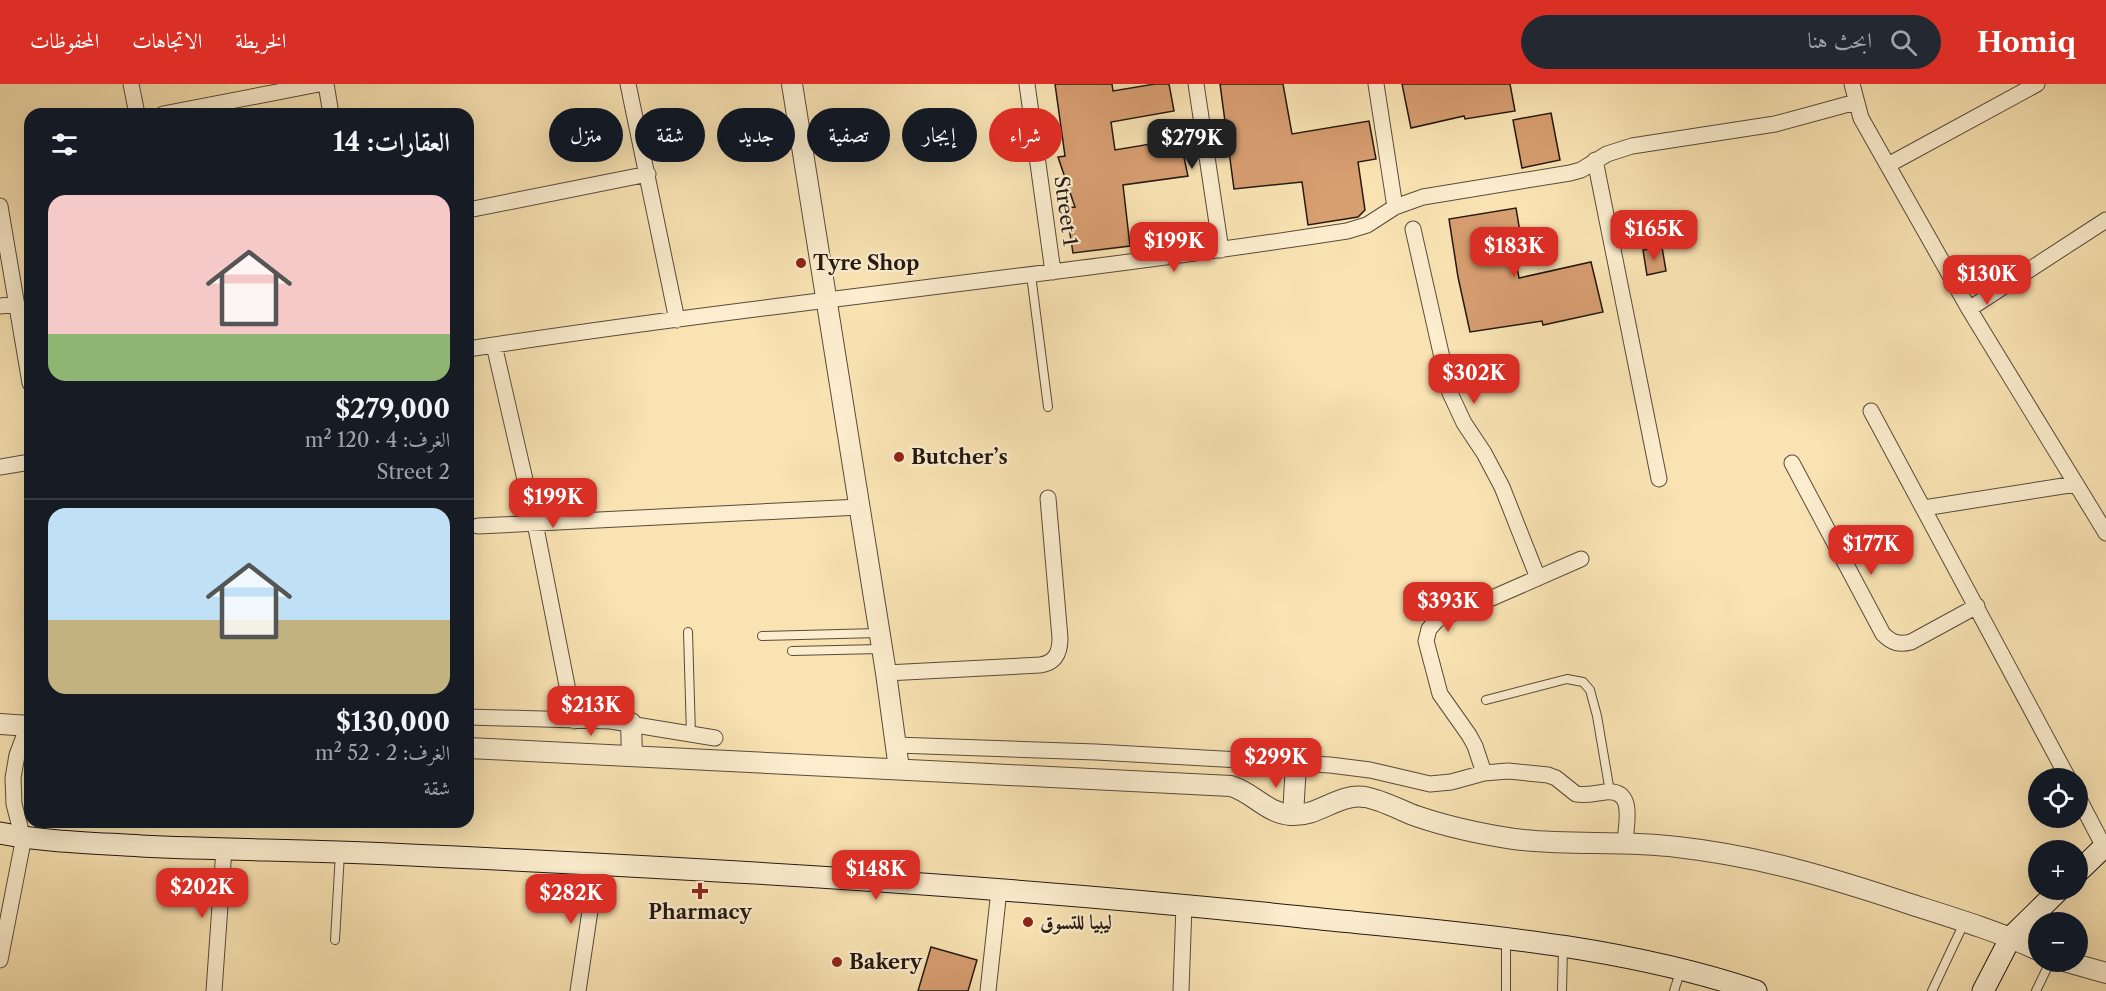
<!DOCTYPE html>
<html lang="ar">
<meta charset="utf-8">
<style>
:root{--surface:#171b24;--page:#242831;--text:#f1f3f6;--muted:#9ea1a6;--line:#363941;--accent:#d93025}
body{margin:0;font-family:"Libre Caslon Text",Amiri,serif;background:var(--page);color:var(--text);direction:rtl;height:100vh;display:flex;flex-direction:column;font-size:22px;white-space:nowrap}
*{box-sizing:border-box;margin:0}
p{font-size:20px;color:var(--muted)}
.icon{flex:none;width:33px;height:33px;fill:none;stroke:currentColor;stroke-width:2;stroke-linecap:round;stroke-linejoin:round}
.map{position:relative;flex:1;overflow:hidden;direction:ltr}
.sheet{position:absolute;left:24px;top:24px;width:450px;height:720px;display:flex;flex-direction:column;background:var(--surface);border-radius:18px;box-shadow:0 6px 24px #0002;direction:rtl}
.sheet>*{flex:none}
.top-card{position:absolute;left:492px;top:24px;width:570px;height:54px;direction:rtl;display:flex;gap:12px}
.buttons{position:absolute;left:2028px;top:684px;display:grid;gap:12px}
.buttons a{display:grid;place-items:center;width:60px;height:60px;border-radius:50%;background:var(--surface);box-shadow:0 6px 24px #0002;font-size:30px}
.price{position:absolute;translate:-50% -51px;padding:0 14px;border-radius:12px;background:var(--accent);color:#fff;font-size:20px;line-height:39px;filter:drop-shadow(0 2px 3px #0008)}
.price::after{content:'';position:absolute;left:50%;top:36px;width:18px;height:14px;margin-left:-9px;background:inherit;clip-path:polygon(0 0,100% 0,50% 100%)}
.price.on{background:#222;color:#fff}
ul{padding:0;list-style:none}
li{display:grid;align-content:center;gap:12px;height:318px;padding:0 24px}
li+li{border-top:2px solid var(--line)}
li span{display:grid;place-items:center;height:186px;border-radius:18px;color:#555}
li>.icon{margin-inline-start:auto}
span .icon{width:108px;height:108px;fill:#fffc;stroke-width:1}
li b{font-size:26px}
h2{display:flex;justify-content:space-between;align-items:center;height:72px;padding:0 24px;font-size:26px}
.pill{padding:0 21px;border-radius:27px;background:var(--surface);box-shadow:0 6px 24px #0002;font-size:21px;line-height:54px}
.pill.on{background:var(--accent);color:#fff}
header{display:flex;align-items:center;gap:36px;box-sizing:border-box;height:84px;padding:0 30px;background:var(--accent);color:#fff}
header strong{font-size:28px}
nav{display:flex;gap:33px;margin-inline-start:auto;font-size:21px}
.search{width:420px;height:54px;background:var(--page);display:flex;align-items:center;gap:15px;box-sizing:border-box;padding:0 21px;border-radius:33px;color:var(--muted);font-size:22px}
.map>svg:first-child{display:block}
.building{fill:#d79e70;stroke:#231812;stroke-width:1.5}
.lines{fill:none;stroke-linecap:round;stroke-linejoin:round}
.service-casing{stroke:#584b3a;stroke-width:10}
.minor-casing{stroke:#584b3a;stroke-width:17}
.tertiary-casing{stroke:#584b3a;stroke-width:22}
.secondary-casing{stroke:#231812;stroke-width:23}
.service{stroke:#fbedce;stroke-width:8}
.minor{stroke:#fbedce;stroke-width:15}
.tertiary{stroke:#fbedce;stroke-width:20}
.secondary{stroke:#fbedce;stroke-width:21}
.poi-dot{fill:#8f2418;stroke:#fbedce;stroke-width:2}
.labels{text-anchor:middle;stroke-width:4.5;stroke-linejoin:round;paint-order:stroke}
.street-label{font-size:20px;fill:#231812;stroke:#fbedce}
.poi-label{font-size:20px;font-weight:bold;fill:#231812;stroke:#fbedce;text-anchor:start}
</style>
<header>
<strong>Homiq</strong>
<div class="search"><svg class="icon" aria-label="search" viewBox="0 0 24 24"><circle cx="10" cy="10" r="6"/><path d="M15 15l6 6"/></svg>ابحث هنا</div>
<nav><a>الخريطة</a><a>الاتجاهات</a><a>المحفوظات</a></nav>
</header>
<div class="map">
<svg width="2106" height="907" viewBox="0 0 2106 907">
<rect width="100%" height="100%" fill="#f9e3b3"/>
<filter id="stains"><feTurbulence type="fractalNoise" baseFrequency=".00333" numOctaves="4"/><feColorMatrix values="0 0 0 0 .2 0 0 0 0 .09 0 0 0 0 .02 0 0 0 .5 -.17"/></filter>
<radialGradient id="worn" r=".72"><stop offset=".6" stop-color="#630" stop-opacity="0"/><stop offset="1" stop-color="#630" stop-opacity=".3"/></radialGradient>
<!-- building -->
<path class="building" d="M1055 0H1112L1113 7 1155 0H1169L1174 27 1111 38 1115 66 1180 55 1188 92 1123 101 1130 162 1073 169 1066 124 1075 123 1058 73 1065 72Z
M1220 0H1283L1292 50 1369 37 1376 75 1358 78 1365 126 1358 133 1308 141 1302 98 1234 105Z
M1402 0H1510L1515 27 1465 35 1464 32 1411 44Z
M1551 29 1560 76 1522 84 1513 36Z
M1516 124 1523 166 1514 167 1519 194 1591 178 1603 228 1543 241 1542 237 1470 248 1458 193 1449 135Z
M1662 163 1666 187 1647 191 1643 166Z
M931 863 977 876 968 907H918Z"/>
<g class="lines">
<defs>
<path id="service" d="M1031 191 1048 323
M688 548 691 651
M762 552 878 549
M792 567 880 565
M1486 616 1567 595 1583 598 1590 606 1597 632 1610 708
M335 856 340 769
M1506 907V858
M1562 907 1563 864
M1674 907 1680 888
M1932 907 1964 839
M2036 907 2050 878"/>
<path id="minor" d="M131 0 137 30
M326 0 331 30
M628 0 677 236
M1027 0 1053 188
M1196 0 1221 166
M1376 0 1395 123
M1852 0 1861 34 1870 50 1969 225 2106 449
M163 30 319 0
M1595 76 1659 395
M1888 81 2037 0
M0 122 30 299
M468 126 648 90
M1413 145 1450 309 1464 339 1484 369 1502 403 1538 494
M0 222 17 220
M1969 225 2106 136
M494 261 535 439 574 637
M468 265C760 220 1055 192 1347 147L1367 141 1395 123 1423 113 1570 89 1581 86 1607 70 1632 62 1775 40 1856 18
M1871 327 2068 694
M1792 379 1883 550C1892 559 1899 561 1911 558L1977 522
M0 383 30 378
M1924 424 2076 400
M478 442 860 423
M886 589 1040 581C1055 579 1060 569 1060 554L1048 414
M468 633 611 637 715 654
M896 661 1096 668 1330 681 1370 686 1430 700 1451 698 1484 689 1508 687 1548 691 1556 694 1576 710C1586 712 1596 709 1605 708 1636 705 1626 739 1625 759
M1484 689 1475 662 1469 651 1440 610 1426 557 1429 545 1437 536 1443 533 1476 521 1581 475
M2078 713 2104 763
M0 876 22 763 20 743 14 720 13 694 17 671 30 636
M214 907 224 765
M578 907 597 780
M988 907 999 806
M1181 907 1184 821"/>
<path id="tertiary" d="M792 0 886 589 899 685
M631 639 632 672
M0 640 30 642
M468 664 1231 702C1254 709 1266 729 1291 731 1318 733 1338 709 1365 713 1382 716 1400 726 1416 732 1448 743 1481 750 1514 755 1568 762 1623 756 1677 763 1759 772 1832 794 1910 820 1954 834 1997 847 2038 866
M1293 731 1296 680
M2067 878 2106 889"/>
<path id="secondary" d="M0 749C46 758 94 759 141 762 224 766 307 766 390 770 694 784 998 801 1302 833 1454 849 1610 858 1756 907
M2078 788 2106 761
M1983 907 2011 853 2059 806"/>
</defs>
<!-- service casing -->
<use href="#service" class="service-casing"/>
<!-- minor casing -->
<use href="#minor" class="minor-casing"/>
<!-- tertiary casing -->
<use href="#tertiary" class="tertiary-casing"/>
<!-- secondary casing -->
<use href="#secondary" class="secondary-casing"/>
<!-- service -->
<use href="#service" class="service"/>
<!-- minor -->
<use href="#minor" class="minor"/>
<!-- tertiary -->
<use href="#tertiary" class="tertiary"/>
<!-- secondary -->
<use href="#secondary" class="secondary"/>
</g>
<!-- markers -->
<g class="poi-dot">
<circle cx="801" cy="179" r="6"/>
<circle cx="899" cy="373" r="6"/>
<path d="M697 798h6v6h6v6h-6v6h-6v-6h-6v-6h6z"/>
<circle cx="1028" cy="838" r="6"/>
<circle cx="837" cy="878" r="6"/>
</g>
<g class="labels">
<!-- street labels -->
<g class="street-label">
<text transform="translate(1066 127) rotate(82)" y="7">Street 1</text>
</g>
<!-- poi labels -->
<g class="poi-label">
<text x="813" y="186">Tyre Shop</text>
<text x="911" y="380">Butcher’s</text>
<text x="700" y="835" text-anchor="middle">Pharmacy</text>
<text x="1040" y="845">ليبيا للتسوق</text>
<text x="849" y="885">Bakery</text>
</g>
</g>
<rect width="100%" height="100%" filter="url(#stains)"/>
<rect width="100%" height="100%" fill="url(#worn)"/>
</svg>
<div class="buttons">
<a><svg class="icon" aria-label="locate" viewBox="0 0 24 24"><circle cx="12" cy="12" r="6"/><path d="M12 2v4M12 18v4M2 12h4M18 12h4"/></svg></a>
<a>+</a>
<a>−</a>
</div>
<b class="price on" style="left:1192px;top:86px">$279K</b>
<b class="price" style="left:1654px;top:177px">$165K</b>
<b class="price" style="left:1174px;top:189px">$199K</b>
<b class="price" style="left:1514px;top:194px">$183K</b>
<b class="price" style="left:1987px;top:222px">$130K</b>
<b class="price" style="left:1474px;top:321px">$302K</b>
<b class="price" style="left:553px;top:445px">$199K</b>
<b class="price" style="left:1871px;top:492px">$177K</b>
<b class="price" style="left:1448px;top:549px">$393K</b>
<b class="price" style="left:591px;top:653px">$213K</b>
<b class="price" style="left:1276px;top:705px">$299K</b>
<b class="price" style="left:876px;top:817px">$148K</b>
<b class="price" style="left:202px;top:835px">$202K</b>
<b class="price" style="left:571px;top:841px">$282K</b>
<div class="top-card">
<a class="pill on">شراء</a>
<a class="pill">إيجار</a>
<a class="pill">تصفية</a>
<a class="pill">جديد</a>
<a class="pill">شقة</a>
<a class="pill">منزل</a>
</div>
<section class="sheet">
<h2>العقارات: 14<svg class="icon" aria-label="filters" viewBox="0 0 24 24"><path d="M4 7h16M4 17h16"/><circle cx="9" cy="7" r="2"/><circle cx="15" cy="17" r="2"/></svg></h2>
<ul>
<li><span style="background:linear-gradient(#f6c9c9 75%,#8fb573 0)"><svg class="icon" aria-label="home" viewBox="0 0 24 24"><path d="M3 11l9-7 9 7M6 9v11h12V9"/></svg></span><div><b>$279,000</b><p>الغرف: 4 · 120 m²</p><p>Street 2</p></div></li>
<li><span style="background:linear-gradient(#bfe0f5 60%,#c2b280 0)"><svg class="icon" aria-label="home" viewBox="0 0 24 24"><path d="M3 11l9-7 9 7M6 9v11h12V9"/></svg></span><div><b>$130,000</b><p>الغرف: 2 · 52 m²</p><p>شقة</p></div></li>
</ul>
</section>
</div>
